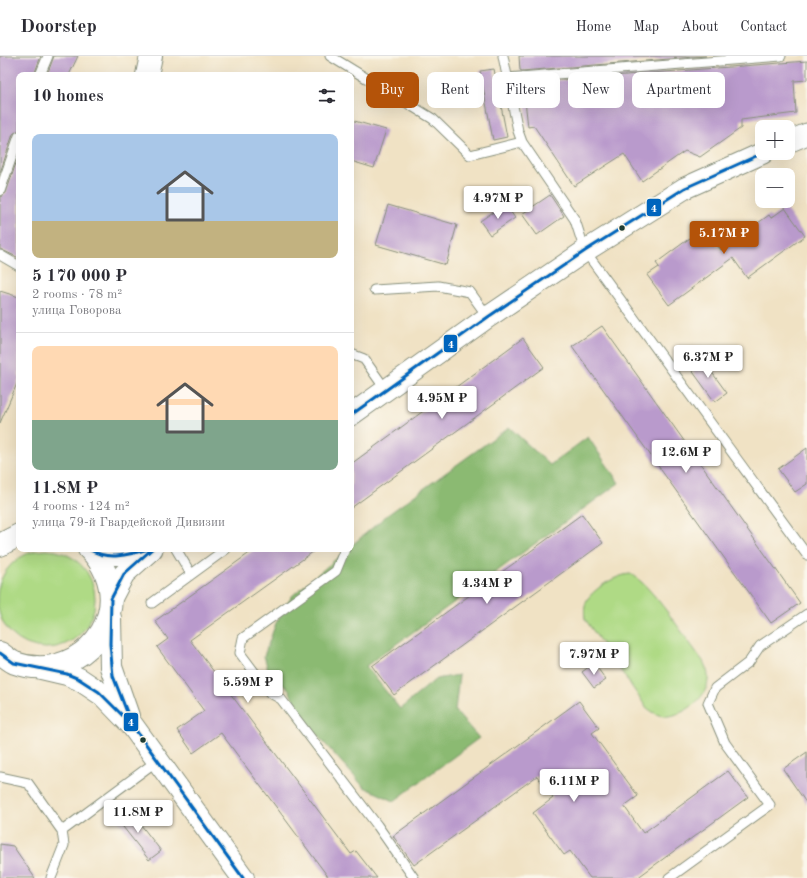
<!DOCTYPE html>
<meta charset="utf-8">
<style>
:root{--surface:#fff;--page:#f7f7f7;--text:#2b2b33;--muted:#7c7c81;--line:#e1e1e2;--accent:#b45309}
body{margin:0;font-family:"Old Standard TT",serif;background:var(--page);color:var(--text);height:100vh;display:flex;flex-direction:column;font-size:15px;white-space:nowrap}
*{box-sizing:border-box;margin:0}
p{font-size:13px;color:var(--muted)}
.icon{flex:none;width:22px;height:22px;fill:none;stroke:currentColor;stroke-width:2;stroke-linecap:round;stroke-linejoin:round}
.map{position:relative;flex:1;overflow:hidden}
.panel{position:absolute;left:16px;top:16px;width:338px;height:480px;display:flex;flex-direction:column;background:var(--surface);border-radius:8px;box-shadow:0 4px 16px #0002}
.panel>*{flex:none}
.top-card{position:absolute;left:366px;top:16px;width:380px;height:36px;display:flex;gap:8px}
.buttons{position:absolute;left:755px;top:64px;display:grid;gap:8px}
.buttons a{display:grid;place-items:center;width:40px;height:40px;border-radius:8px;background:var(--surface);box-shadow:0 4px 16px #0002;font-size:20px}
.price{position:absolute;translate:-50% -34px;padding:0 9px;border-radius:4px;background:#fff;color:#222;font-size:13px;line-height:26px;filter:drop-shadow(0 1px 2px #0008)}
.price::after{content:'';position:absolute;left:50%;top:24px;width:12px;height:9px;margin-left:-6px;background:inherit;clip-path:polygon(0 0,100% 0,50% 100%)}
.price.on{background:var(--accent);color:#fff}
ul{padding:0;list-style:none}
li{display:grid;align-content:center;gap:8px;height:212px;padding:0 16px}
li+li{border-top:1px solid var(--line)}
li span{display:grid;place-items:center;height:124px;border-radius:8px;color:#555}
li>.icon{margin-inline-start:auto}
span .icon{width:72px;height:72px;fill:#fffc;stroke-width:1}
li b{font-size:17px}
h2{display:flex;justify-content:space-between;align-items:center;height:48px;padding:0 16px;font-size:17px}
.pill{padding:0 14px;border-radius:8px;background:var(--surface);box-shadow:0 4px 16px #0002;font-size:14px;line-height:36px}
.pill.on{background:var(--accent);color:#fff}
header{display:flex;align-items:center;gap:24px;box-sizing:border-box;height:56px;padding:0 20px;background:var(--surface);border-bottom:1px solid var(--line)}
header strong{font-size:19px}
nav{display:flex;gap:22px;margin-inline-start:auto;font-size:14px}
.map>svg:first-child{display:block}
.green{fill:#afda85;stroke:#678c5c}
.forest{fill:#8bba72;stroke:#557c53}
.building{fill:#b99acc}
.lines{fill:none;stroke-linecap:round;stroke-linejoin:round}
.service-casing{stroke:#88907c;stroke-width:11}
.tertiary-casing{stroke:#88907c;stroke-width:23}
.secondary-casing{stroke:#88907c;stroke-width:24}
.service{stroke:#fff;stroke-width:9}
.tertiary{stroke:#fff;stroke-width:21}
.secondary{stroke:#fff;stroke-width:22}
.bus-1-casing{stroke:#fbf7ec;stroke-width:6}
.bus-1{stroke:#0065bd;stroke-width:3}
.bus-dot{fill:#1f3d34;stroke:#fbf7ec;stroke-width:1.5}
.line-badge{stroke:#fbf7ec;stroke-width:1.5}
.badge-label{font-size:11px;text-anchor:middle;font-weight:bold;fill:#fff}
</style>
<header>
<strong>Doorstep</strong>
<nav><a>Home</a><a>Map</a><a>About</a><a>Contact</a></nav>
</header>
<div class="map">
<svg width="807" height="822" viewBox="0 0 807 822">
<rect width="100%" height="100%" fill="#fbf7ec"/>
<filter id="ink" filterUnits="userSpaceOnUse"><feTurbulence type="fractalNoise" baseFrequency=".025" numOctaves="2"/><feDisplacementMap in="SourceGraphic" scale="8" xChannelSelector="R" yChannelSelector="G"/><feConvolveMatrix kernelMatrix="1 2 1 2 8 2 1 2 1" color-interpolation-filters="sRGB"/></filter>
<filter id="wash" filterUnits="userSpaceOnUse"><feTurbulence type="fractalNoise" baseFrequency=".012" numOctaves="4" result="noise"/><feDisplacementMap in="SourceGraphic" scale="16" xChannelSelector="R" yChannelSelector="G"/><feGaussianBlur stdDeviation="0.9" result="paint"/><feColorMatrix in="noise" values="0 0 0 0 0 0 0 0 0 0 0 0 0 0 0 0 0 1.4 0 .05"/><feComposite in="paint" operator="in"/></filter>
<g filter="url(#wash)">
<rect width="100%" height="100%" fill="#f0e2c4"/>
<!-- green -->
<path class="green" d="M-3 543a49 49 0 1 1 98 0a49 49 0 1 1-98 0Z
M630 518C650 526 688 586 703 605 705 610 708 615 708 620 710 639 687 658 669 660 660 661 653 657 646 651L585 563C584 556 584 547 589 541 598 530 617 519 630 518Z"/>
<!-- forest -->
<path class="forest" d="M509 371 550 409 588 381 619 427 366 610 400 653 436 623 459 619 455 655 479 682 394 745 364 731 299 659 289 633 270 620 264 600 276 567 292 540 348 493H351V490L386 460Z"/>
<g id="blocks">
<!-- building -->
<path class="building" d="M0 0H41L34 19H19V74L13 78 0 117Z
M54 0H78L69 19H47Z
M519 0H706L522 15 520 14Z
M807 5V24L794 25 796 57 741 64V72L700 101 685 95 642 125 624 98 574 130 534 70 528 71 523 27Z
M494 13 507 81 493 84 480 15Z
M351 64 386 74 374 112 351 105Z
M19 98V202L0 193V141L6 137Z
M550 139 564 160 537 179 522 158Z
M505 148 515 162 490 179 480 165Z
M388 149 457 169 446 209 376 189Z
M785 152 805 180 747 222 733 202 669 249 647 219 659 211 656 207 690 182 693 186 707 176 721 194 769 159 771 162Z
M0 235 19 241V323L0 367Z
M602 270 800 547 771 567 572 290Z
M523 282 544 311 351 452V408Z
M700 300 727 337 715 346 688 309Z
M807 392V428L795 436 778 413Z
M582 458 603 487 394 639 372 610Z
M255 493H317L190 584 351 798 356 795 377 822H329L221 677 193 697 177 674 204 655 157 591 168 583 155 565Z
M594 607 606 624 594 632 582 616Z
M579 645 599 672 592 677 638 740 624 750 643 777 728 715 748 741 637 822H590L570 795 564 799 533 757 553 742 537 720 414 809 393 780Z
M807 696V748L783 713Z
M128 752 161 795 149 804 116 762Z
M0 788 13 790 35 822H0Z"/>
</g>
</g>
<g filter="url(#ink)">
<use href="#blocks" fill-opacity="0" stroke="#88907c" stroke-width="1"/>
<g class="lines">
<defs>
<path id="service" d="M330 0 433 63 470 99 522 86
M503 0 518 75 522 86 575 164 585 195 807 499
M40 19 48 0
M507 22 781 0
M0 135 19 80
M0 199 19 210
M374 234 438 230 470 236 488 261
M351 298 364 303 386 334
M176 493 191 518
M345 493 336 515 243 582 240 597 270 637 281 643 377 769 414 822
M152 547 226 493
M0 721 28 727 62 775 64 789 51 822
M62 775 158 704
M669 822 770 749 725 687 708 647 715 632 749 606 760 590 807 558"/>
<path id="tertiary" d="M788 86 807 78
M351 359 488 261 585 195 685 132 763 97
M92 496C113 500 127 499 148 493
M111 543 124 518 152 493"/>
<path id="secondary" d="M147 19 151 0
M0 489 19 479
M110 562 111 611 128 660
M0 597C5 600 10 605 15 607 70 627 128 574 106 518 102 509 97 500 89 493
M37 611 67 618 79 623 103 639 132 669 243 822"/>
</defs>
<!-- service casing -->
<use href="#service" class="service-casing"/>
<!-- tertiary casing -->
<use href="#tertiary" class="tertiary-casing"/>
<!-- secondary casing -->
<use href="#secondary" class="secondary-casing"/>
<!-- service -->
<use href="#service" class="service"/>
<!-- tertiary -->
<use href="#tertiary" class="tertiary"/>
<!-- secondary -->
<use href="#secondary" class="secondary"/>
<defs>
<path id="bus-1" d="M351 359 488 261 585 195 685 132 763 97
M89 493C107 505 129 499 148 493
M152 493 124 518 111 543 110 588 113 620 132 669 243 822
M0 597 14 607 67 618 79 623 99 636 131 668"/>
</defs>
<!-- bus-1 casing -->
<use href="#bus-1" class="bus-1-casing"/>
<!-- bus-1 -->
<use href="#bus-1" class="bus-1"/>
</g>
</g>
<!-- markers -->
<g class="bus-dot">
<circle cx="622" cy="172" r="3.5"/>
<circle cx="143" cy="684" r="3.5"/>
</g>
<g class="line-badge">
<rect x="646" y="142" width="16" height="19" rx="4" fill="#0065bd"/>
<rect x="443" y="278" width="15" height="19" rx="4" fill="#0065bd"/>
<rect x="123" y="656" width="16" height="20" rx="4" fill="#0065bd"/>
</g>
<g class="badge-label">
<text x="654" y="156">4</text>
<text x="451" y="292">4</text>
<text x="131" y="670">4</text>
</g>
</svg>
<div class="buttons">
<a>+</a>
<a>−</a>
</div>
<b class="price" style="left:498px;top:164px">4.97M ₽</b>
<b class="price on" style="left:724px;top:199px">5.17M ₽</b>
<b class="price" style="left:708px;top:323px">6.37M ₽</b>
<b class="price" style="left:442px;top:364px">4.95M ₽</b>
<b class="price" style="left:686px;top:418px">12.6M ₽</b>
<b class="price" style="left:487px;top:549px">4.34M ₽</b>
<b class="price" style="left:594px;top:620px">7.97M ₽</b>
<b class="price" style="left:248px;top:648px">5.59M ₽</b>
<b class="price" style="left:574px;top:747px">6.11M ₽</b>
<b class="price" style="left:138px;top:778px">11.8M ₽</b>
<div class="top-card">
<a class="pill on">Buy</a>
<a class="pill">Rent</a>
<a class="pill">Filters</a>
<a class="pill">New</a>
<a class="pill">Apartment</a>
</div>
<section class="panel">
<h2>10 homes<svg class="icon" aria-label="filters" viewBox="0 0 24 24"><path d="M4 7h16M4 17h16"/><circle cx="9" cy="7" r="2"/><circle cx="15" cy="17" r="2"/></svg></h2>
<ul>
<li><span style="background:linear-gradient(#a9c7e8 70%,#c2b280 0)"><svg class="icon" aria-label="home" viewBox="0 0 24 24"><path d="M3 11l9-7 9 7M6 9v11h12V9"/></svg></span><div><b>5 170 000 ₽</b><p>2 rooms · 78 m²</p><p>улица Говорова</p></div></li>
<li><span style="background:linear-gradient(#ffd9b3 60%,#7fa58c 0)"><svg class="icon" aria-label="home" viewBox="0 0 24 24"><path d="M3 11l9-7 9 7M6 9v11h12V9"/></svg></span><div><b>11.8M ₽</b><p>4 rooms · 124 m²</p><p>улица 79-й Гвардейской Дивизии</p></div></li>
</ul>
</section>
</div>
